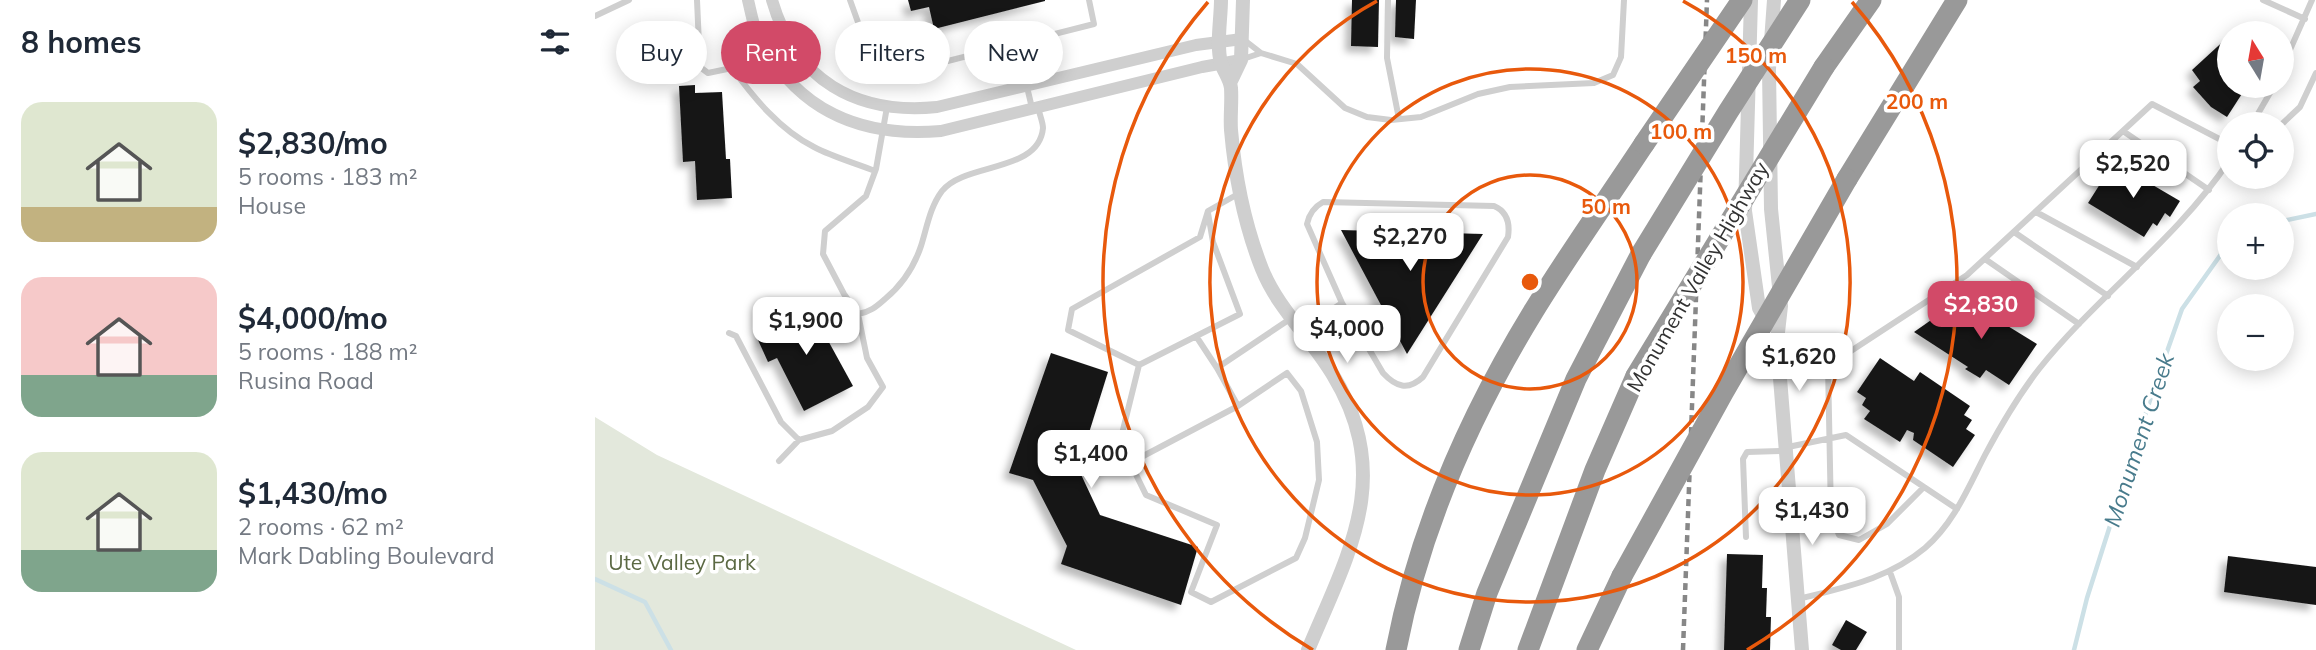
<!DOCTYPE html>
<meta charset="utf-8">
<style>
:root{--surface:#fff;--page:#f2f2f3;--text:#1f2937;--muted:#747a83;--accent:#d24a68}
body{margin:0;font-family:Mulish,sans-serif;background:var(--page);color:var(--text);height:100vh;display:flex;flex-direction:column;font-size:26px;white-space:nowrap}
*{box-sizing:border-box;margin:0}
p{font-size:23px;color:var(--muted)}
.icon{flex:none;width:38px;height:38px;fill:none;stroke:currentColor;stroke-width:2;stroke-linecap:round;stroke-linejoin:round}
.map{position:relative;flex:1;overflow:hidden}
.sheet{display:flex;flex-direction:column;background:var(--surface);width:595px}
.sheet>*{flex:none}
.hud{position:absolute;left:21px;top:21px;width:665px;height:63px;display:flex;gap:14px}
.needle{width:46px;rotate:349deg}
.controls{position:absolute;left:1622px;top:21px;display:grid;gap:14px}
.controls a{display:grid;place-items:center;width:77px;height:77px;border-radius:50%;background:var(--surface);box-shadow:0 4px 18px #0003;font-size:35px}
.price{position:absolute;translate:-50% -60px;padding:0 16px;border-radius:14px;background:#fff;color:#222;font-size:23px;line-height:46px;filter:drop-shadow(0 2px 4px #0008)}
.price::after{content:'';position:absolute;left:50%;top:42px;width:21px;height:16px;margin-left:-10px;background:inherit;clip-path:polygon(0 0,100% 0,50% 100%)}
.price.active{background:var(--accent);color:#fff}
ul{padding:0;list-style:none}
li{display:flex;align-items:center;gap:21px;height:175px;padding:0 21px}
li span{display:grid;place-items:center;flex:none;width:196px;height:140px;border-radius:21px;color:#555}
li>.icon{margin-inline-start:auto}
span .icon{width:84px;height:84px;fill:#fffc;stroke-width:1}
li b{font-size:30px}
h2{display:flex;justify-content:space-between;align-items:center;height:84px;padding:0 21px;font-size:30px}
.pill{padding:0 24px;border-radius:32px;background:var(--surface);box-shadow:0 4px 18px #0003;font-size:24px;line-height:63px}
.pill.active{background:var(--accent);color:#fff}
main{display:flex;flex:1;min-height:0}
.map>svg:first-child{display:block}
.green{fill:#e3e8dc}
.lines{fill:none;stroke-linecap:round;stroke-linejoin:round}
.stream{stroke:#cce0e6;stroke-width:4.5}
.building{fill:#191919;filter:url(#shadow)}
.service{stroke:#cfcfcf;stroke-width:6}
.minor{stroke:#cfcfcf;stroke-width:12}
.tertiary{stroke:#cfcfcf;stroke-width:14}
.motorway{stroke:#999;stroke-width:21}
.rail{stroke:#878787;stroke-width:4.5;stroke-dasharray:7 5;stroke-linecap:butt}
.motorway-bridge{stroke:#999;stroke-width:21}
.ring{fill:none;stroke:#e8590c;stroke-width:3.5}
.labels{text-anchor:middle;stroke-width:7;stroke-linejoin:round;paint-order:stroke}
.street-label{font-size:21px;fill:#323232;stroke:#fff}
.park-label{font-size:21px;fill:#5b6943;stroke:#fff}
.water-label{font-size:23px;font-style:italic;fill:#487b8c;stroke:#fff}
.centre{fill:#e8590c;stroke:#fff;stroke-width:3.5}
.ring-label{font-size:21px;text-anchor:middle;font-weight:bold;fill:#e8590c;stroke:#fff;stroke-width:7;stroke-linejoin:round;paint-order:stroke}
</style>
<main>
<section class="sheet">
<h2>8 homes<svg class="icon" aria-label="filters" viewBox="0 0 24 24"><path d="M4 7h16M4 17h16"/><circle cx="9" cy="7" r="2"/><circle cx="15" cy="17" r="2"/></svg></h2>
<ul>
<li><span style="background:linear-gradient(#dfe7d0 75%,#c2b280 0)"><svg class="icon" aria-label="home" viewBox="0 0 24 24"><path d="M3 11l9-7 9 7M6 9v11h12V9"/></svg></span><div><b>$2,830/mo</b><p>5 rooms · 183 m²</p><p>House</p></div></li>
<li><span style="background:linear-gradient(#f6c9c9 70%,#7fa58c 0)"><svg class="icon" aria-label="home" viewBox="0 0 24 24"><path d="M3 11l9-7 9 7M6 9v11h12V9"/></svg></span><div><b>$4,000/mo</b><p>5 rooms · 188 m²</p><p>Rusina Road</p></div></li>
<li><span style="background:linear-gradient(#dfe7d0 70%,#7fa58c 0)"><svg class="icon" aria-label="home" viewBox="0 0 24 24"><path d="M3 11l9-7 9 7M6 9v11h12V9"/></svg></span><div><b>$1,430/mo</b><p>2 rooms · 62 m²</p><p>Mark Dabling Boulevard</p></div></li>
</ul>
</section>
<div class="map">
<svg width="1721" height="650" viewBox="0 0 1721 650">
<defs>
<filter id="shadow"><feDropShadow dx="-6" dy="6" stdDeviation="3.5" flood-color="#0004"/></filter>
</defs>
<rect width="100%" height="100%" fill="#fff"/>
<!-- green -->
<path class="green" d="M0 417 62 455 481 650H0Z"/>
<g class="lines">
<!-- stream -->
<path class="stream" d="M1687 221 1721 214
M0 579 50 602 76 650
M1479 650 1492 598 1556 397 1587 309 1634 243"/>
</g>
<!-- building -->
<path class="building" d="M313 0H450V1L339 29 334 7 316 11Z
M757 0H784L783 47 756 46Z
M801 0H821L819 39 800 37Z
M1634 36V86H1652L1632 117 1616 107 1598 87 1605 81 1597 70Z
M100 85V93L127 92 131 159H135L137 198 102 200 100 161 88 162 84 86Z
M1531 164 1558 180 1556 184 1585 201 1575 217 1570 213 1562 226 1558 223 1549 237 1493 203 1512 173 1522 179Z
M746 230 888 234 812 354Z
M1387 295 1410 310 1403 320 1442 344 1414 385 1391 370 1385 378 1370 369 1373 367 1319 332 1349 311 1369 323Z
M203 307 209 319 223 309 235 332 230 335 258 386 209 411 182 358 173 362 163 340 178 320 194 312 199 315Z
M456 353 513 372 483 468 505 515 603 547 586 605 466 564 472 546 438 480 414 473Z
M1285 358 1319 381 1325 372 1375 406 1369 415 1377 420 1371 429 1380 435 1358 467 1318 440 1319 433 1312 430 1305 442 1269 419 1275 411 1267 405 1271 398 1262 392Z
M1132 554 1168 555 1167 588H1172L1171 617H1176L1175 650H1129Z
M1633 556 1721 567V605L1629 592Z
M1251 620 1272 632 1261 650H1246L1237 645Z"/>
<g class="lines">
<!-- service -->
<path class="service" d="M102 0 105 67 113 73 137 68
M255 0 269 39 292 59 329 67 499 24 494 0
M793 0 792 58 804 119
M1668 0 1710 19
M0 16 34 0
M648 39 666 53 648 59
M422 45 437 108
M171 48 137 68C159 98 185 130 219 147 238 157 260 163 280 171
M666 53 702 64 750 108 772 117 796 120 826 117 883 94 915 87 999 83 1018 75 1026 57 1029 0
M1687 68 1717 0
M1657 124 1679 86
M1687 124 1705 107 1721 73
M1528 131 1614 190
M643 194 613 211 605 237 477 309 473 330 544 365 525 442 551 495 622 525 596 592 616 602 701 558 710 538 724 480 722 442 706 391 692 373 643 406 622 368 695 319
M1441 212 1542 267
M1419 232 1513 296
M1390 259 1484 324
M263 314C275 312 281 307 290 299 307 285 319 267 326 246 332 227 335 207 347 191 370 162 444 173 448 128 448 122 444 113 443 107
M706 330 747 303 712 224C714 214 719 207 728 202L899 206C913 212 915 224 913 237L828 377C813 391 801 387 788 373L747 303
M134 333 141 336 186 422 204 440
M601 336 622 368
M544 365 645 314 618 242 613 213
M1193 447 1251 435 1362 509
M184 461 204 440 237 431 273 407 288 387 272 358 263 314 249 294 228 254 230 231 271 196 281 169 292 107
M535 463 643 406
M1329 487 1292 524 1264 540 1244 535 1236 515 1233 366 1372 275 1557 104 1634 144
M1151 537 1148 459 1152 452 1189 451
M1295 572 1304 597V650
M1204 599C1250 587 1293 579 1330 548 1359 523 1373 488 1390 455 1406 425 1423 396 1444 369 1503 295 1581 240 1634 161"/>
<!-- minor -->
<path class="minor" d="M153 0C156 12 158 25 163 36 202 111 265 138 346 131L607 67 646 60
M177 0C200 80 261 115 342 107L601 45 647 39"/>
<!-- tertiary -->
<path class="tertiary" d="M626 0C626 19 621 45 626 63 629 72 635 79 636 88 637 102 635 116 636 130 640 176 650 226 667 269 683 309 716 338 738 375 800 477 753 554 713 650
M1156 0 1150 211 1164 308 1173 324
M1179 0 1174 69 1176 209 1186 306 1182 341 1207 650
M635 83 646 60 648 0"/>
<!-- motorway -->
<path class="motorway" d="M1229 67 1276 0
M1252 179 1362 0
M801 650C824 531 875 415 938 312 973 255 1012 200 1049 144
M874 650 892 593 981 379 1046 254
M933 650 1000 470 1041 376
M992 650 1027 576"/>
<!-- rail -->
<path class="rail" d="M1088 650 1112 0"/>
<!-- motorway-bridge -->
<path class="motorway-bridge" d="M1049 144 1147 0
M1046 254 1133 112 1205 0
M1041 376 1229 67
M1027 576 1128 393 1252 179"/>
</g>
<!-- distance rings -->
<g class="ring">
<circle cx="935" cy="282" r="107"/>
<circle cx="935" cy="282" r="213"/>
<path d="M1088 1A320 320 0 1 1 782 1"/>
<path d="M718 650A427 427 0 0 1 613 2M1257 2A427 427 0 0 1 1152 650"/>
</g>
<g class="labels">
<!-- street labels -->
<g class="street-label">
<text transform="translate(1103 277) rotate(-60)" y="7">Monument Valley Highway</text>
</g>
<!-- park labels -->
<g class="park-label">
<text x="87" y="570">Ute Valley Park</text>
</g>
<!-- water labels -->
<g class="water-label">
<text transform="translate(1544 440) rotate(-72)" y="8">Monument Creek</text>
</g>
</g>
<circle cx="935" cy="282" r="10" class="centre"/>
<g class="ring-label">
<text x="1161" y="63">150 m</text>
<text x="1322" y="109">200 m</text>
<text x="1086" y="139">100 m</text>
<text x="1011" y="214">50 m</text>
</g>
</svg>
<div class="controls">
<a><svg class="needle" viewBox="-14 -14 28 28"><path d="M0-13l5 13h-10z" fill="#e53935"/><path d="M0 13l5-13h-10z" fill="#747a83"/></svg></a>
<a><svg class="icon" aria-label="locate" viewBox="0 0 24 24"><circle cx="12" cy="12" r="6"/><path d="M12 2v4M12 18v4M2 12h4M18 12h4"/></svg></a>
<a>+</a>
<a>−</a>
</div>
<b class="price" style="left:1538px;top:200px">$2,520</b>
<b class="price" style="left:815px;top:273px">$2,270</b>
<b class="price active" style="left:1386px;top:341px">$2,830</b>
<b class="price" style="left:211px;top:357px">$1,900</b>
<b class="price" style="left:752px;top:365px">$4,000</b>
<b class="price" style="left:1204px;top:393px">$1,620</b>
<b class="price" style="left:496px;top:490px">$1,400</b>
<b class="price" style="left:1217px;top:547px">$1,430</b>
<div class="hud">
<a class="pill">Buy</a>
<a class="pill active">Rent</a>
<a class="pill">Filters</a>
<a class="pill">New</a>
</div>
</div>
</main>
